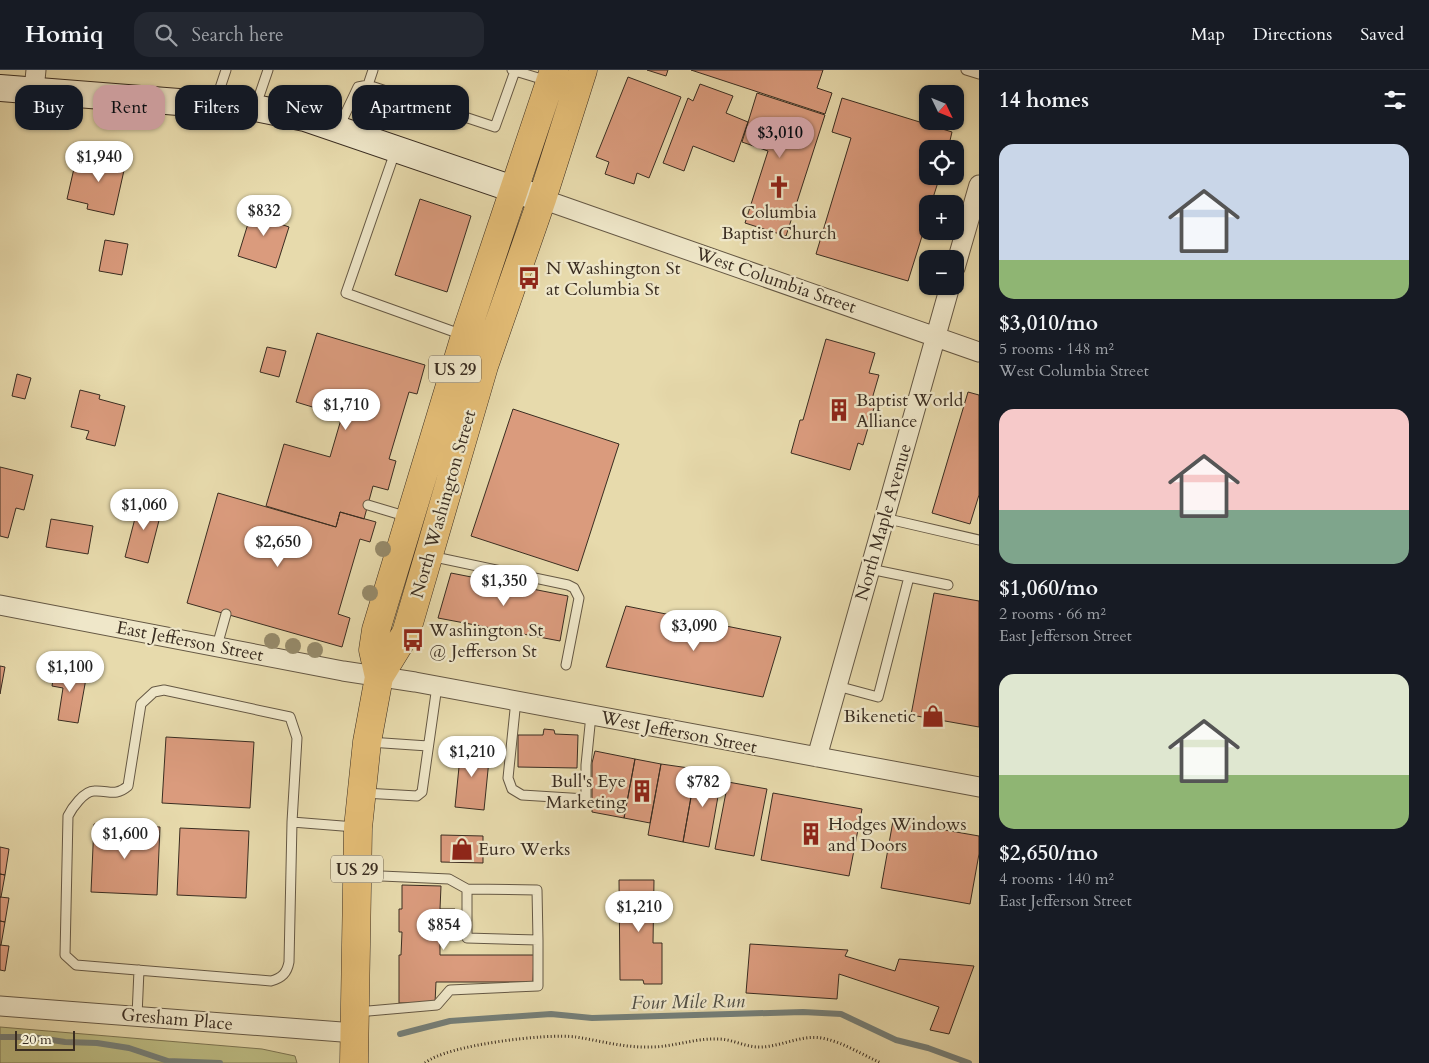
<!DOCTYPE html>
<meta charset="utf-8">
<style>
:root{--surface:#171b24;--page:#242831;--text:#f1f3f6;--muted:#9ea1a6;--line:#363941;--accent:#c59692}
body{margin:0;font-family:Cardo,serif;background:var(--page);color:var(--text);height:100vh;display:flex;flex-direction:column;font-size:19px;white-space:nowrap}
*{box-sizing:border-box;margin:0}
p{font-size:16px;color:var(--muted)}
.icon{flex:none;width:28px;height:28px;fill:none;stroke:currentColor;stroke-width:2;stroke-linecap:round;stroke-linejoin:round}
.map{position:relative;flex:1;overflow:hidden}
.side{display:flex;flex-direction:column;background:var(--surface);width:450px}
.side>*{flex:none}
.banner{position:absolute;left:15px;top:15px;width:475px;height:45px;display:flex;gap:10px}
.needle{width:32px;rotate:133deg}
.fabs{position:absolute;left:919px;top:15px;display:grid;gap:10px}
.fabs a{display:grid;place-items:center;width:45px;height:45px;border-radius:10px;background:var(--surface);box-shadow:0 1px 4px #0004;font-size:25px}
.scale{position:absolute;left:15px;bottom:12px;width:60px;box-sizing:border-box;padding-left:5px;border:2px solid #3a2d21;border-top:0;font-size:14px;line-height:18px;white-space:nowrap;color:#3a2d21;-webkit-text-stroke:4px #efe7c9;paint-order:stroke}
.price{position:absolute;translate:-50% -42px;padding:0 11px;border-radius:18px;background:#fff;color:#222;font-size:16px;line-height:32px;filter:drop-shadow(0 1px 2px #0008)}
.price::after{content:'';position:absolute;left:50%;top:30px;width:15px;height:11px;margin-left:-8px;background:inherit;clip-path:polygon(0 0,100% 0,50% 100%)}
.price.on{background:var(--accent);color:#111}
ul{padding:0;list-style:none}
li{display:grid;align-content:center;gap:10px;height:265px;padding:0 20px}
li span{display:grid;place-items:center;height:155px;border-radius:15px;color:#555}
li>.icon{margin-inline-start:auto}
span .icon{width:90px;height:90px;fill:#fffc;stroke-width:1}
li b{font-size:21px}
h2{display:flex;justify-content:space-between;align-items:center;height:60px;padding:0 20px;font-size:21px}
.pill{padding:0 18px;border-radius:15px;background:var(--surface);box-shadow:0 1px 4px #0004;font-size:18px;line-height:45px}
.pill.on{background:var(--accent);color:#111}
header{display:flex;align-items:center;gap:30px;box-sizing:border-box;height:70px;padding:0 25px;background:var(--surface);border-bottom:1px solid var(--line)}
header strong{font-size:24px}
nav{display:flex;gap:28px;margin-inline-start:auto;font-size:18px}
.search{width:350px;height:45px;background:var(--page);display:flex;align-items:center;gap:12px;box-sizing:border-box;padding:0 18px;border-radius:15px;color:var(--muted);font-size:19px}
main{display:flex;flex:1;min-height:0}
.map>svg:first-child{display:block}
.green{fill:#bdbd84;stroke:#7c7552}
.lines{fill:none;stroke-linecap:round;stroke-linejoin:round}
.stream{stroke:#75807a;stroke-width:6}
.building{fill:#da9b7d;stroke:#3a2d21}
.lane-casing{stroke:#655844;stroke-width:11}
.street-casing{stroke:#655844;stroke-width:21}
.secondary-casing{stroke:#3a2d21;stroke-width:28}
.primary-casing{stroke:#3a2d21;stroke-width:29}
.path{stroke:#3a2d21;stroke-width:3;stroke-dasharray:1 2.5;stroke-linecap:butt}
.lane{stroke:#efe7c9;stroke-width:9}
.street{stroke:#efe7c9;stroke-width:19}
.secondary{stroke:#efe7c9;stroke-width:26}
.primary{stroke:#e4bd76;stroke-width:28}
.tree{fill:#968b6b}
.labels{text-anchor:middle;stroke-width:4.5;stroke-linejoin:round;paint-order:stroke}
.shield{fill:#efe7c9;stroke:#706553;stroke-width:1}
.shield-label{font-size:16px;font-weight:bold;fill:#3a2d21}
.poi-label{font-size:18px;fill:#3a2d21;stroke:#efe7c9;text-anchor:start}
.street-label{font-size:18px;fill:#3a2d21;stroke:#efe7c9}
.water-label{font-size:19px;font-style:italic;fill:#525046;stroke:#efe7c9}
</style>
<header>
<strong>Homiq</strong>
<div class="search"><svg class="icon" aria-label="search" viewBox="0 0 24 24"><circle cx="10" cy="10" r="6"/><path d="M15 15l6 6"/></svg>Search here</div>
<nav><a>Map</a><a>Directions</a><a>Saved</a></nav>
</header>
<main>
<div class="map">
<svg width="979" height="993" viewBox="0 0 979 993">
<rect width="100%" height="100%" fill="#e7daac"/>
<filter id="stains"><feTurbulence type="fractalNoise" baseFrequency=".004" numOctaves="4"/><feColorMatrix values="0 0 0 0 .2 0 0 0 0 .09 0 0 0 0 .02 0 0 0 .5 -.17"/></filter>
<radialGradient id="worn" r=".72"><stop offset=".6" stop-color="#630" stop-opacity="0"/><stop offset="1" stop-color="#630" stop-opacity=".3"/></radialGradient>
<!-- green -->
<path class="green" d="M0 957 262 979 295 986 297 993H0Z"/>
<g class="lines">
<!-- stream -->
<path class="stream" d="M400 964 450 951 551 944 592 948 803 942 841 944 896 970 928 978 969 993
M0 967H32L65 972 97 973 129 978 168 991 220 993"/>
</g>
<!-- building -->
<path class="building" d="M647 0H668L666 6Z
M691 0H823L817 18 832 23 825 44Z
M628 7 681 27 649 108 637 103 634 114 605 104 609 92 596 87Z
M700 14 733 26 726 43 748 52 734 92 693 76 684 101 663 93 688 28 693 31Z
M757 23 825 45 786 166 745 153 768 81 742 72Z
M842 28 952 62 948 79H928V106H940L931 134H928V147L908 211 816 184 851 68 832 62Z
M100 81 127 87 114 145 87 139 88 134 67 129 75 94 96 99Z
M420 129 471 146 447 222 395 205Z
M260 131 276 136 272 151 289 157 276 198 238 186 251 144 255 145Z
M105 170 128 174 122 205 99 201Z
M317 263 425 295 417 324 409 322 389 389 396 391 388 420 373 416 364 449 340 442 336 457 266 436 284 374 330 387 342 346 296 332Z
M826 269 875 283 869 303 879 305 872 329 876 331 863 375 858 373 850 400 791 383 800 350H803Z
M267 277 286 281 279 307 260 302Z
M17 304 31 308 25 329 12 326Z
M80 320 100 325 99 329 125 336 115 376 86 369 89 361 71 357Z
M968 322 979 325V425L970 454 932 443Z
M513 339 619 374 578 501 471 466Z
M0 397 33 405 24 440 16 438 8 468 0 466Z
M218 423 336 457 340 442 376 452 370 472 360 469 338 544 350 548 342 577 187 533Z
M140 429 163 435 148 493 125 487Z
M51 449 93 456 88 484 46 477Z
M451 503 568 526 560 571 438 548Z
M934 523 979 531V657L911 645Z
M626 536 781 567 763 627 606 597Z
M0 596 5 597 0 624Z
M55 598 87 603 78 653 58 650 63 618 52 616Z
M544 659 554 660 555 664 578 665 577 698 518 697V665H543Z
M166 667 254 672 250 738 162 733Z
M461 677 490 680 484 740 455 737Z
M595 681 635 689 624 748 592 742V693Z
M635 689 661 694 650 753 624 748Z
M661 694 696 699 683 772 648 765Z
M696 699 722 704 709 777 683 772Z
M728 712 767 719 754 786 715 779Z
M773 723 862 739 849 806 761 790Z
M893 751 979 766V784L970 834 881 818Z
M94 754 160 757 157 825 91 822Z
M180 758 249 761 246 828 177 825Z
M441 765 483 766V793L441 792Z
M0 777 9 779 5 805 0 804Z
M0 804 5 805 1 827H0Z
M619 810H654L653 873H662V914H644L643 910H620Z
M402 815 441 816 440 839H455L454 862H440V885H534L533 912H436L435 933H399V885H401L402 862H399V839H402Z
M0 827 9 828 5 852 0 851Z
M0 851 5 852 1 875H0Z
M750 874 848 880 845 886 895 901 899 889 974 896 949 964 930 960 939 937 839 904 837 929 746 923Z
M0 875 9 876 5 901 0 900Z"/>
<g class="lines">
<defs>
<path id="lane" d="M373 0 368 15 495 57 515 1
M512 0 548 11
M966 0 979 4
M215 33 226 0
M256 35 268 0
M339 57 358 17 368 15
M395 82 346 223 463 265
M368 435 408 447
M884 448 979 470
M430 486 568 515 574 518 579 528 566 595
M870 499 948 515
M217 576 226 544
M837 616 878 627 909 507
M516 630 508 708 512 719 522 725 586 729V695L591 645
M369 672 428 676
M364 723 417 726 422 722 437 616
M292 752 297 668 290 647 164 620 154 622 141 634 128 716C115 727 109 720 94 721 84 721 72 738 68 746L65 885 76 895 271 911C282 908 287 903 289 892L292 752 355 757
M359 805 449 809 467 819 537 820 538 870 467 868V819
M357 942 437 935 450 920 538 916V870
M137 946 139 900"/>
<path id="street" d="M34 20 36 0
M542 129 979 282
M955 198 979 115
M0 535 343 601 415 612 979 717
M817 687 950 216
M0 936 355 963"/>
<path id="secondary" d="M0 18 255 38 305 48 542 129"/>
<path id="primary" d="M379 607 373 580 376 560 465 266 554 0
M354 993 358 758 367 672 379 607 406 563 484 296 542 129 583 0"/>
</defs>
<!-- lane casing -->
<use href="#lane" class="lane-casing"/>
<!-- street casing -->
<use href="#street" class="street-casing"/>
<!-- secondary casing -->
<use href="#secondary" class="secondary-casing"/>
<!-- primary casing -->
<use href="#primary" class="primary-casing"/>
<!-- path -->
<path class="path" d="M425 993C446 975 547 963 576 967 601 971 625 978 651 977 673 977 695 968 718 969 733 969 746 978 762 977 783 976 805 963 826 969 844 973 863 985 881 993"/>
<!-- lane -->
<use href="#lane" class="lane"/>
<!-- street -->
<use href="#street" class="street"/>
<!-- secondary -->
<use href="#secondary" class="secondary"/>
<!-- primary -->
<use href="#primary" class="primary"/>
</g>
<!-- trees -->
<g class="tree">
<circle cx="383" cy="479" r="8"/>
<circle cx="370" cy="523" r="8"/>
<circle cx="272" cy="571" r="8"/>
<circle cx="293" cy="576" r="8"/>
<circle cx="315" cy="580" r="8"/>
</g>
<!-- icons -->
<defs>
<symbol id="church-bare" viewBox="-9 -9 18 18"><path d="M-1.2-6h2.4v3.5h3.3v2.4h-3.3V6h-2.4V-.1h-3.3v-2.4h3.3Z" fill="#8f2418" stroke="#efe7c9" stroke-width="2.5" paint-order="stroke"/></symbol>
<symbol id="bus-bare" viewBox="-9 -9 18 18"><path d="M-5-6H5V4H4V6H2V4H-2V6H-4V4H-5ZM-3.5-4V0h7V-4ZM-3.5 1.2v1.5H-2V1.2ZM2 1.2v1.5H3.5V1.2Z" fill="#8f2418" stroke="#efe7c9" stroke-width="2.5" paint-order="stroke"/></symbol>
<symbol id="building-bare" viewBox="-9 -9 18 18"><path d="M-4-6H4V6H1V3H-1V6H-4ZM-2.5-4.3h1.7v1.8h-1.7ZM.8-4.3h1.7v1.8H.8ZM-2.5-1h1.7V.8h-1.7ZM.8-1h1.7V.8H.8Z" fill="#8f2418" stroke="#efe7c9" stroke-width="2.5" paint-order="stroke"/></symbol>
<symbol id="shop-bare" viewBox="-9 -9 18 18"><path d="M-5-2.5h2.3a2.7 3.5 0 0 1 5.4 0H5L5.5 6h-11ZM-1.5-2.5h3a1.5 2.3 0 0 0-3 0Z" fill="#8f2418" stroke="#efe7c9" stroke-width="2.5" paint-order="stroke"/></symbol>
</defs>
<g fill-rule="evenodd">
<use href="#church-bare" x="763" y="101" width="32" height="32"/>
<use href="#bus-bare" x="513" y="192" width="32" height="32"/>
<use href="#building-bare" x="823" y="324" width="32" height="32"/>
<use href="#bus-bare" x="397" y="554" width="32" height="32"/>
<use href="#shop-bare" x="917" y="630" width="32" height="32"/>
<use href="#building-bare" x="626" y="705" width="32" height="32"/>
<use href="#building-bare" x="795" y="748" width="32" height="32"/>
<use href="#shop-bare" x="446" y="763" width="32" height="32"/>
</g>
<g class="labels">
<!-- shield labels -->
<g class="shield">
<rect x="429" y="285.5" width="52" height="27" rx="4"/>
<rect x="331" y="785.5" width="52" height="27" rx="4"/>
</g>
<g class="shield-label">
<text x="455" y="305">US 29</text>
<text x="357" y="805">US 29</text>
</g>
<!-- poi labels -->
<g class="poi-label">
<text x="779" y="148" text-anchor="middle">Columbia<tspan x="779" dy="21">Baptist Church</tspan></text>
<text x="546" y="204">N Washington St<tspan x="546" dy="21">at Columbia St</tspan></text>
<text x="856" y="336">Baptist World<tspan x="856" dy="21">Alliance</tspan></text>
<text x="429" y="566">Washington St<tspan x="429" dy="21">@ Jefferson St</tspan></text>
<text x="916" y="652" text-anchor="end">Bikenetic</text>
<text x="626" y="717" text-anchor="end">Bull's Eye<tspan x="626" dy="21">Marketing</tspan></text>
<text x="828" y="760">Hodges Windows<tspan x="828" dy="21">and Doors</tspan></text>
<text x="478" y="785">Euro Werks</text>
</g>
<!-- street labels -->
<g class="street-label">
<text transform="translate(776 210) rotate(19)" y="6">West Columbia Street</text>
<text transform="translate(443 434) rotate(-74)" y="6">North Washington Street</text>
<text transform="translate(883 452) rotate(-74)" y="6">North Maple Avenue</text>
<text transform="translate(190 571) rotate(11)" y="6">East Jefferson Street</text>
<text transform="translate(679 662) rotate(11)" y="6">West Jefferson Street</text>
<text transform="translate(177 949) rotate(5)" y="6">Gresham Place</text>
</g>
<!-- water labels -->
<g class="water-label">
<text transform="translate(688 931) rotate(-1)" y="7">Four Mile Run</text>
</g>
</g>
<rect width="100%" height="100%" filter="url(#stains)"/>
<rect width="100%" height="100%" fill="url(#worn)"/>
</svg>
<div class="fabs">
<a><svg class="needle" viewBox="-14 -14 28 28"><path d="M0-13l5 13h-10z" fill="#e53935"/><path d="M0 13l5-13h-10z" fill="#9ea1a6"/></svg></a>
<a><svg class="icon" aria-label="locate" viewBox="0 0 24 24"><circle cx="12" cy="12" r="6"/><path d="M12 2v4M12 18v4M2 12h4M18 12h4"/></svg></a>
<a>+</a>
<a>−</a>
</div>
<div class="scale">20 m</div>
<b class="price on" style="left:780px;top:89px">$3,010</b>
<b class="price" style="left:99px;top:113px">$1,940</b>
<b class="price" style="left:264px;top:167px">$832</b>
<b class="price" style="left:346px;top:361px">$1,710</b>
<b class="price" style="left:144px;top:461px">$1,060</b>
<b class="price" style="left:278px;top:498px">$2,650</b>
<b class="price" style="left:504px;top:537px">$1,350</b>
<b class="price" style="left:694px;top:582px">$3,090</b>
<b class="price" style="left:70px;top:623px">$1,100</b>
<b class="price" style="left:472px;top:708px">$1,210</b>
<b class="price" style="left:703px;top:738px">$782</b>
<b class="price" style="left:125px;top:790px">$1,600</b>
<b class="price" style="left:639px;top:863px">$1,210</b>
<b class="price" style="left:444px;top:881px">$854</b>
<div class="banner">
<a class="pill">Buy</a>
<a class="pill on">Rent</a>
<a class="pill">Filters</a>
<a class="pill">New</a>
<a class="pill">Apartment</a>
</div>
</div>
<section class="side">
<h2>14 homes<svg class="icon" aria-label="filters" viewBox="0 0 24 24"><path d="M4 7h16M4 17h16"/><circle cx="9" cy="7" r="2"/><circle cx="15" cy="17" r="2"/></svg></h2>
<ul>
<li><span style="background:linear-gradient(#c9d6e8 75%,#8fb573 0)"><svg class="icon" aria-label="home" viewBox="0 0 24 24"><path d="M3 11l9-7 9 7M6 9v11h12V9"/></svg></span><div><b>$3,010/mo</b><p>5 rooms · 148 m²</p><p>West Columbia Street</p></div></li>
<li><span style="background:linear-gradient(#f6c9c9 65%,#7fa58c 0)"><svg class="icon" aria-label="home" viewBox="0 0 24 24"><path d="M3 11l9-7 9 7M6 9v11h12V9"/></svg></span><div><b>$1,060/mo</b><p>2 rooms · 66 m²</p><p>East Jefferson Street</p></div></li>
<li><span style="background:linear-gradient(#dfe7d0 65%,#8fb573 0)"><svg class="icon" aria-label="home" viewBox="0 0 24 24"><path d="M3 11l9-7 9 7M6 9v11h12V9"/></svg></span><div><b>$2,650/mo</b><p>4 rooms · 140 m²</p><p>East Jefferson Street</p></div></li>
</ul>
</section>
</main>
